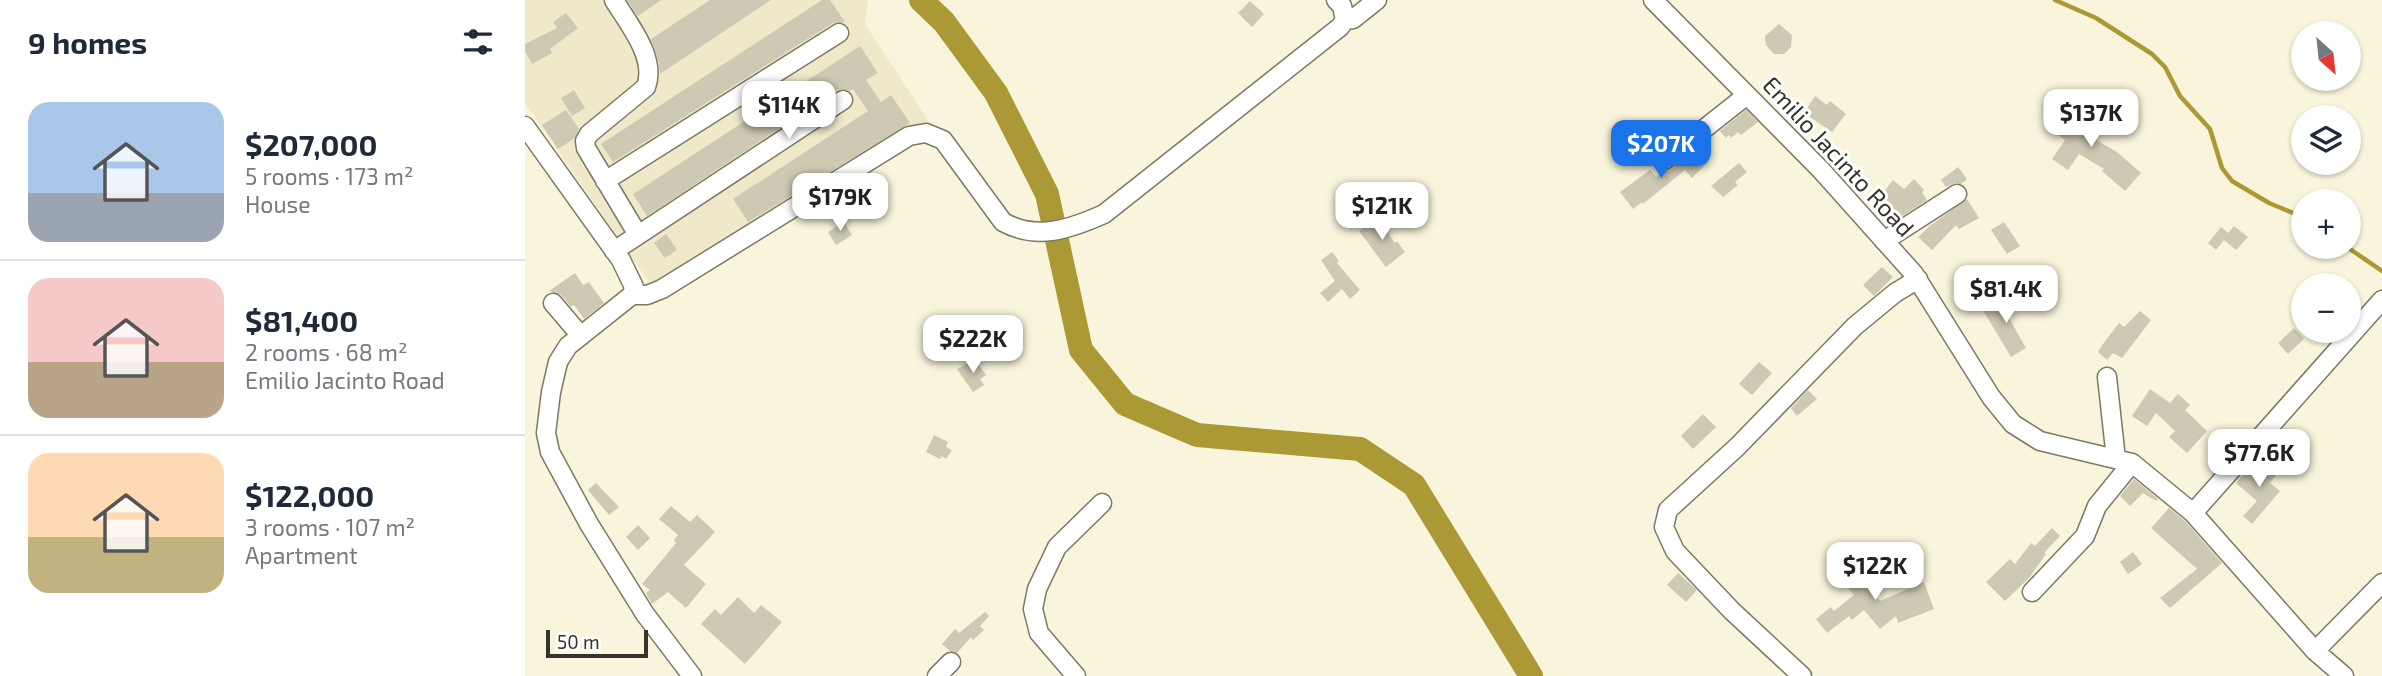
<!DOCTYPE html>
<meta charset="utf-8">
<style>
:root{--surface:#fff;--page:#f2f2f3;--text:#1f2937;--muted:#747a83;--line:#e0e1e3;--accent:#1a73e8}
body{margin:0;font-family:"Exo 2",sans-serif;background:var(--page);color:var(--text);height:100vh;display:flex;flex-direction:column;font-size:26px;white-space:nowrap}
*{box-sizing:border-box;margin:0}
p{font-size:23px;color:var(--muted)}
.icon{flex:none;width:38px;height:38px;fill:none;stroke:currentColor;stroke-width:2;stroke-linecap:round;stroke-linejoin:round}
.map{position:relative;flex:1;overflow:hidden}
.sheet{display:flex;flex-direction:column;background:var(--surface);width:525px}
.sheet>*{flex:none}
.needle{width:46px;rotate:153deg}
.fabs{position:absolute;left:1766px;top:21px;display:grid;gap:14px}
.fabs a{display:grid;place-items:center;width:70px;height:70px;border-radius:50%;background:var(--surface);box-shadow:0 2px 5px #0004;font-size:35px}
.scale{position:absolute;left:21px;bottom:18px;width:102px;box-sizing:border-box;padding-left:7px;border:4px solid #35332a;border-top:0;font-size:19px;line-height:24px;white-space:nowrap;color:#35332a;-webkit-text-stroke:5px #fff;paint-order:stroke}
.price{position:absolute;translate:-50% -60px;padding:0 16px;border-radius:14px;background:#fff;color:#222;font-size:23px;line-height:46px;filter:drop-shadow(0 2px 4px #0008)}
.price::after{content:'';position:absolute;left:50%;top:42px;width:21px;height:16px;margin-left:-10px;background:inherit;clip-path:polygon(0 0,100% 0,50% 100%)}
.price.on{background:var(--accent);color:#fff}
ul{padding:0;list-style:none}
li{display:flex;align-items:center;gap:21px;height:175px;padding:0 28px}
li+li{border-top:2px solid var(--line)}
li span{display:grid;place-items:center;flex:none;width:196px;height:140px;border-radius:21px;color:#555}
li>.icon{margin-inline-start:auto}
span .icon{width:84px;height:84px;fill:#fffc;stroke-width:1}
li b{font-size:30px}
h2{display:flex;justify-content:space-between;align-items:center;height:84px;padding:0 28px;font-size:30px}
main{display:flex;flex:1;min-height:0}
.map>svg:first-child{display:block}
.built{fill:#efe9ca}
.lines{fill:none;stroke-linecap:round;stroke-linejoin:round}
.stream{stroke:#ab9935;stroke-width:4.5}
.river{stroke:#ab9935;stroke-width:24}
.building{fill:#cec9b2}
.minor-casing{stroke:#7d7963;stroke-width:21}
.minor{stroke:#fff;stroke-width:18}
.labels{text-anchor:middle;stroke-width:6;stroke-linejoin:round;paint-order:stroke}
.street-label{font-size:24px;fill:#35332a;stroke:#fff}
</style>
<main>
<section class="sheet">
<h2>9 homes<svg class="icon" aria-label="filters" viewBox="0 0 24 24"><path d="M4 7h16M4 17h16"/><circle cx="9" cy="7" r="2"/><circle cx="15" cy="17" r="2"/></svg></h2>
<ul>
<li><span style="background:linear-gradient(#a9c7e8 65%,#9aa5b1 0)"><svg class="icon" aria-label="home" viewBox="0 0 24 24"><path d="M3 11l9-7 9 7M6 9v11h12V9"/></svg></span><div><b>$207,000</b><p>5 rooms · 173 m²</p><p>House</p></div></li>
<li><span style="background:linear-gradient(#f6c9c9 60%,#b9a48a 0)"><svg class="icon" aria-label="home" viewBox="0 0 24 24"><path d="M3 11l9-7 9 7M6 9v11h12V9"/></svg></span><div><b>$81,400</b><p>2 rooms · 68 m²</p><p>Emilio Jacinto Road</p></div></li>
<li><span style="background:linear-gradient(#ffd9b3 60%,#c2b280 0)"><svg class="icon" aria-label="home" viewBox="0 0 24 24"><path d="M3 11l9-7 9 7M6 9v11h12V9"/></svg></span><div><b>$122,000</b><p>3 rooms · 107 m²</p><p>Apartment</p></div></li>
</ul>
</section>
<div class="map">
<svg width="1857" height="676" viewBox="0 0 1857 676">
<rect width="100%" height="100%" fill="#f9f5dc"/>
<!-- built -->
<path class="built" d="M0 0H343L340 24 407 126 137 301 0 103Z"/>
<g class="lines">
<!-- stream -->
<path class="stream" d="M1530 0 1571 18 1627 54 1640 67 1655 96 1685 129 1697 168 1707 181 1744 203 1778 217
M1822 247 1857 271"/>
<!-- river -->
<path class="river" d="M396 0 419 22 471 93 522 194 556 350 600 404 672 435 835 449 889 485 1006 676"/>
</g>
<!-- building -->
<path class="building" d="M102 0H136L113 16Z
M185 0H246L135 74 134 62 126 39Z
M297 0H305L320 22 308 23 88 162 76 144Z
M725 1 739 14 727 27 713 13Z
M41 13 53 28 25 49 27 53 7 64 0 51V44L32 28 28 22Z
M1254 24 1267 35 1266 47 1259 54H1249L1241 45 1240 36Z
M335 46 353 73 341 80 356 102 366 95 385 123 223 222 208 199 343 111 328 89 325 91 318 89 312 90 122 216 108 194Z
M49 90 60 108 47 116 36 98Z
M1290 96 1302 105 1305 101 1321 114 1307 132 1279 113Z
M1550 104 1574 120 1564 136 1592 152 1616 173 1600 191 1577 171 1579 169 1554 154 1543 170 1527 159 1540 140 1530 133Z
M41 110 54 129 50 138 33 149 17 125Z
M1221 110 1233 122 1216 135 1213 132 1206 138 1204 135 1201 138 1195 131Z
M1171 150 1183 162 1167 178 1160 170 1118 204 1117 202 1108 209 1095 192 1125 170 1131 177 1139 170 1148 168Z
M1214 163 1222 172 1210 182 1213 185 1198 197 1186 186Z
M1433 167 1442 179 1436 184 1431 183 1421 187 1416 180Z
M1389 179 1399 190 1397 192 1402 200 1376 217 1354 198 1368 180 1379 189Z
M1442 199 1454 218 1434 229 1431 225 1407 250 1393 237 1406 225Z
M853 218 870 243 872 241 880 252 861 267 834 231Z
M319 222 327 235 311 245 303 232Z
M1479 222 1495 246 1482 254 1466 230Z
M1709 226 1723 237 1711 250 1699 240 1691 250 1683 243 1696 227 1703 233Z
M141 234 152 250 140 258 129 243Z
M807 252 814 261 812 263 835 290 825 299 817 289 803 302 795 293 810 281 796 260Z
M1357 267 1368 277 1349 296 1338 285Z
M50 273 58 285 64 282 79 303 59 319 49 305 46 307 36 295 24 291Z
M1490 293 1496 302 1481 313 1501 348 1486 357 1459 312Z
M1615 311 1626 320 1597 358 1588 353 1582 360 1573 352 1578 344 1594 323 1599 327Z
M1769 328 1779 339 1763 354 1753 343Z
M450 359 461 375 455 379 459 385 448 392 432 369Z
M1234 362 1247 373 1227 395 1214 384Z
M1625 389 1645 403 1653 394 1665 405 1660 410 1682 431 1662 453 1644 437 1650 431 1631 413 1622 426 1607 416Z
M1283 390 1292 399 1272 416 1266 408Z
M1178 414 1191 427 1168 449 1156 436Z
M409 435 423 442 421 447 427 450 421 459 417 456 415 459 401 452Z
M1743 461 1755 470 1745 483 1755 491 1727 524 1718 516 1732 501 1711 483 1724 468 1732 475Z
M1609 479 1633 499 1631 501 1618 493 1605 506 1595 496Z
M71 483 94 507 84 515 63 490Z
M146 506 165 522 172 515 190 532 159 565 181 584 161 608 143 592 127 604 121 593 125 590 117 584 151 543 149 540 153 535 134 519Z
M1644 508 1660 521 1697 563 1645 608 1635 598 1672 569 1626 528Z
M113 525 125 538 113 550 101 537Z
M1527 528 1535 536 1519 553 1521 554 1504 578 1480 601 1461 582 1485 559 1490 564 1506 543 1510 546Z
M1608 552 1617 564 1603 574 1595 562Z
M1326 559 1343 579 1339 583 1355 601 1399 582 1409 609 1373 623 1371 616 1355 629 1339 610 1327 620 1324 616 1302 633 1291 619 1306 607 1309 611 1329 595 1310 573Z
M1153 573 1172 590 1161 602 1142 585Z
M213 597 229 613 236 605 257 622 220 664 176 624 190 609 196 615Z
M460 612 464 616 455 626 459 630 448 640 446 637 432 653 425 651 417 644 430 629 434 633Z"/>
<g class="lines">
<defs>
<path id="minor" d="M89 0C104 25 132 58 121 87L64 134 60 141 61 148 113 235
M1128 0 1296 170 1389 274 1466 397 1488 424 1515 441 1607 463 1668 513 1790 651 1819 676
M820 20 828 19 852 0
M0 126 96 260 109 287 107 295
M1141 159 1222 95
M80 181 314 33
M1359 241 1432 194
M89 251 318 100
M28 303 56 336
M1582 377 1591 459
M1668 513 1857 300
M1507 592 1560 536 1572 506 1607 463
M1790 651 1857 583
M167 676 120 614 64 524 25 452 21 433 26 392 33 362 43 346 107 295H122L137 289 384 136 401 133 418 140 478 222C512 241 545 229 579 214L815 27 820 20 817 6 811 0
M412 676 426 662
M551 676 514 633 508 609 512 589 532 547 577 503
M1277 676 1207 611 1150 551 1139 527 1143 510 1212 447 1330 326 1370 293 1393 279"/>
</defs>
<!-- minor casing -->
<use href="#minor" class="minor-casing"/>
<!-- minor -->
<use href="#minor" class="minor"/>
</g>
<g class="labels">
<!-- street labels -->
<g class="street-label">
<text transform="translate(1313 157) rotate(47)" y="8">Emilio Jacinto Road</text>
</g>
</g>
</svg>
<div class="fabs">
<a><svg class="needle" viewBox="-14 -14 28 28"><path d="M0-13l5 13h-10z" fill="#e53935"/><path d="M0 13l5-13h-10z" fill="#747a83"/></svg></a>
<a><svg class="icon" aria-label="layers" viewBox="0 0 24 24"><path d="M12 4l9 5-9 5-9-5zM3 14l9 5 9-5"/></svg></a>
<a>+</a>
<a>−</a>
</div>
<div class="scale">50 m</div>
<b class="price" style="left:264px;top:141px">$114K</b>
<b class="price" style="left:1566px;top:149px">$137K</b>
<b class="price on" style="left:1136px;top:180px">$207K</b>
<b class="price" style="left:315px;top:233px">$179K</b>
<b class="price" style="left:857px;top:242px">$121K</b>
<b class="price" style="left:1481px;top:325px">$81.4K</b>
<b class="price" style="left:448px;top:375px">$222K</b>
<b class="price" style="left:1734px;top:489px">$77.6K</b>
<b class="price" style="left:1350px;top:602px">$122K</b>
</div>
</main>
